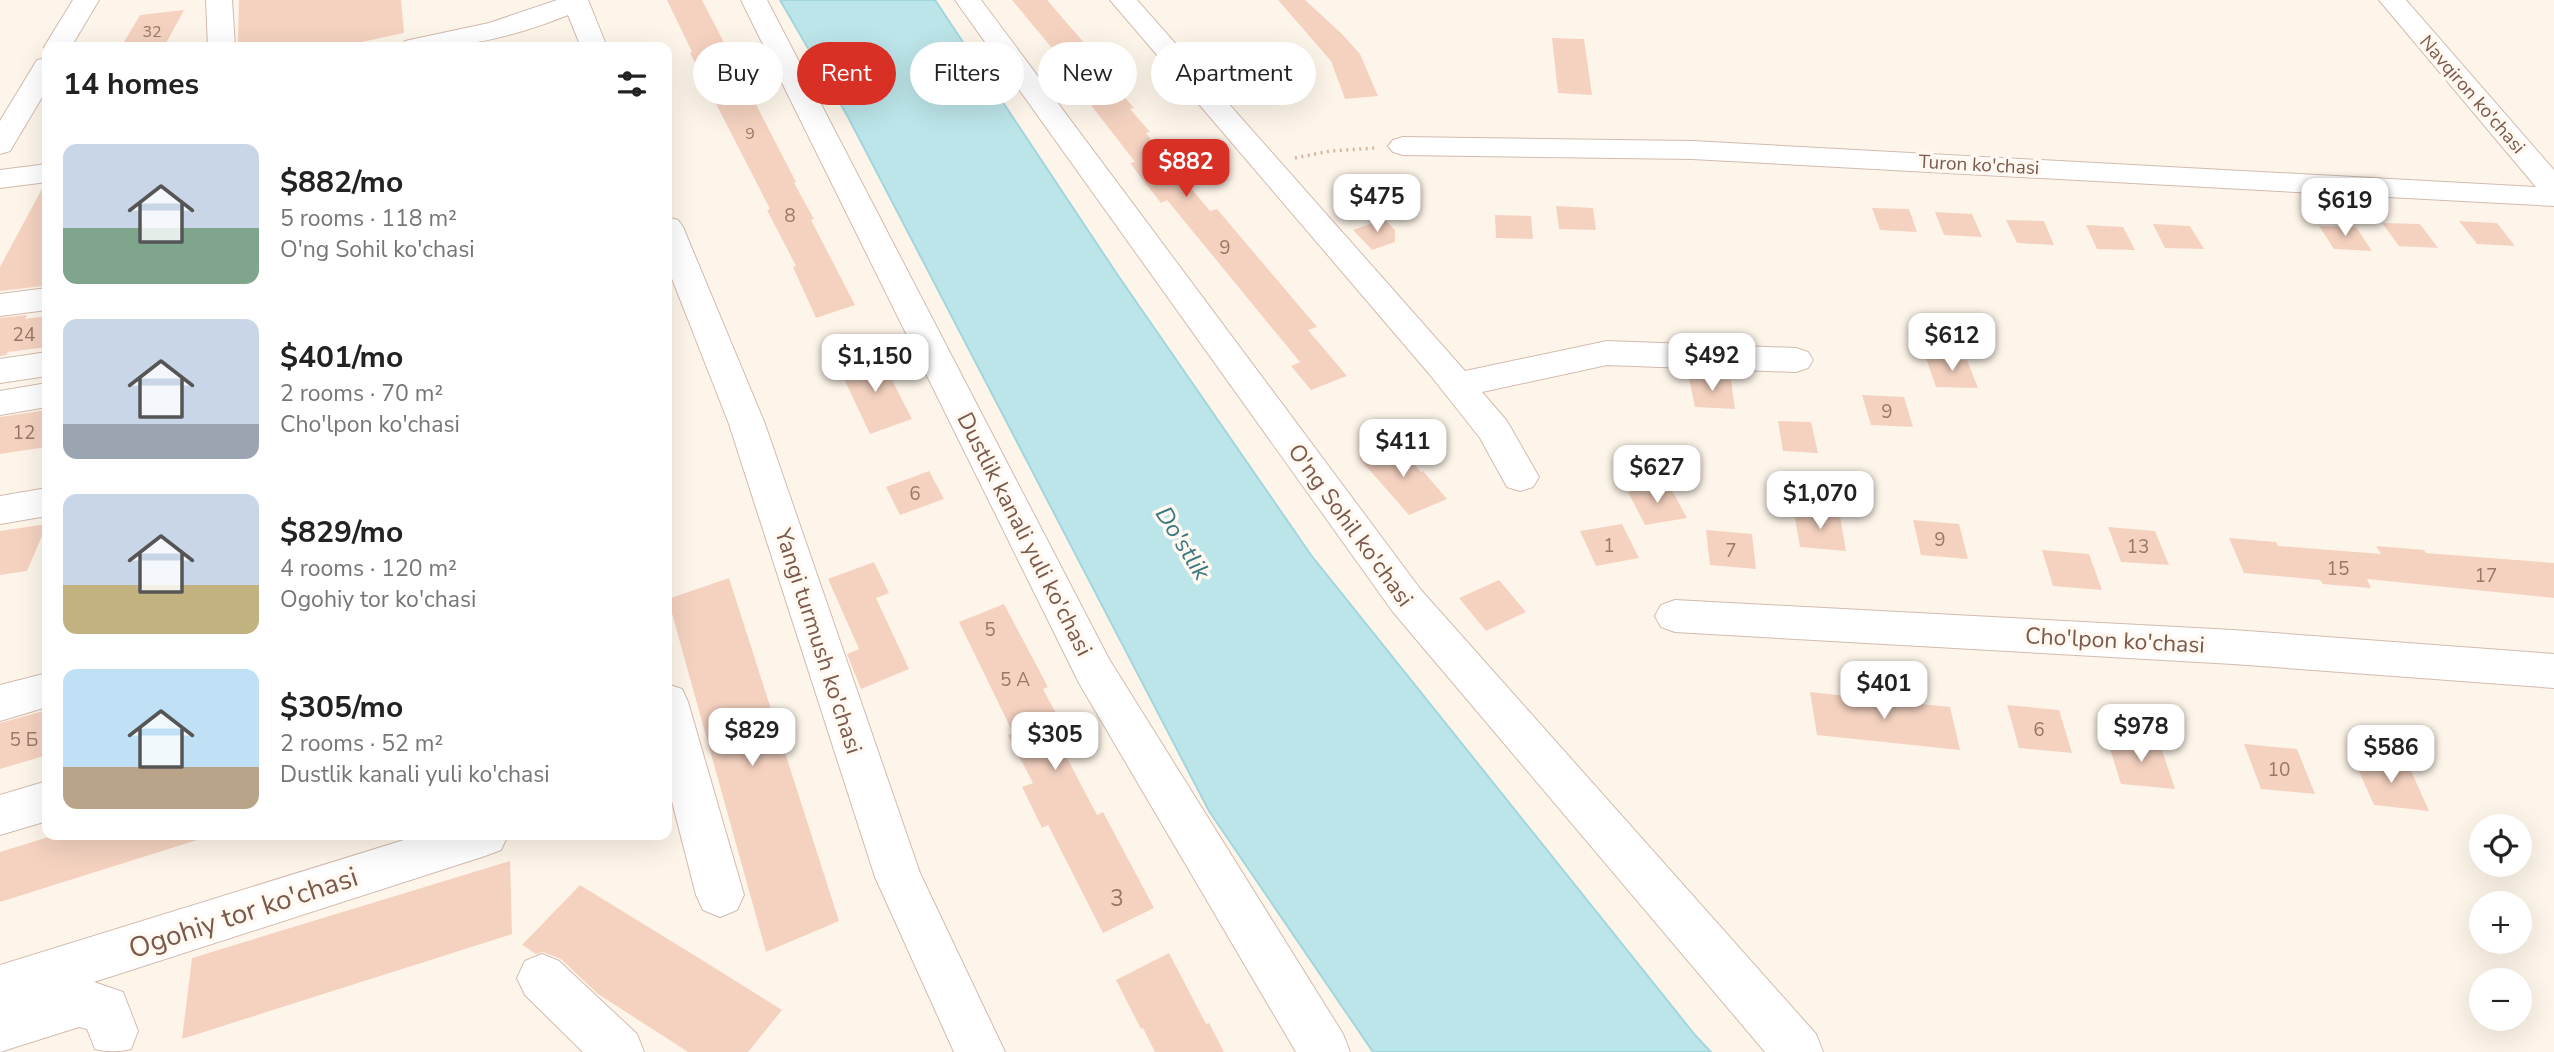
<!DOCTYPE html>
<meta charset="utf-8">
<style>
:root{--surface:#fff;--page:#f6f6f6;--text:#222;--muted:#767676;--accent:#d93025}
body{margin:0;font-family:"Nunito Sans",sans-serif;background:var(--page);color:var(--text);height:100vh;display:flex;flex-direction:column;font-size:26px;white-space:nowrap}
*{box-sizing:border-box;margin:0}
p{font-size:23px;color:var(--muted)}
.icon{flex:none;width:38px;height:38px;fill:none;stroke:currentColor;stroke-width:2;stroke-linecap:round;stroke-linejoin:round}
.map{position:relative;flex:1;overflow:hidden}
.sheet{position:absolute;left:42px;top:42px;width:630px;height:798px;display:flex;flex-direction:column;background:var(--surface);border-radius:14px;box-shadow:0 7px 28px #0002}
.sheet>*{flex:none}
.hud{position:absolute;left:693px;top:42px;width:665px;height:63px;display:flex;gap:14px}
.tools{position:absolute;left:2469px;top:814px;display:grid;gap:14px}
.tools a{display:grid;place-items:center;width:63px;height:63px;border-radius:50%;background:var(--surface);box-shadow:0 7px 28px #0002;font-size:35px}
.price{position:absolute;translate:-50% -60px;padding:0 16px;border-radius:14px;background:#fff;color:#222;font-size:23px;line-height:46px;filter:drop-shadow(0 2px 4px #0008)}
.price::after{content:'';position:absolute;left:50%;top:42px;width:21px;height:16px;margin-left:-10px;background:inherit;clip-path:polygon(0 0,100% 0,50% 100%)}
.price.current{background:var(--accent);color:#fff}
ul{padding:0;list-style:none}
li{display:flex;align-items:center;gap:21px;height:175px;padding:0 21px}
li span{display:grid;place-items:center;flex:none;width:196px;height:140px;border-radius:14px;color:#555}
li>.icon{margin-inline-start:auto}
span .icon{width:84px;height:84px;fill:#fffc;stroke-width:1}
li b{font-size:30px}
h2{display:flex;justify-content:space-between;align-items:center;height:84px;padding:0 21px;font-size:30px}
.tag{padding:0 24px;border-radius:32px;background:var(--surface);box-shadow:0 7px 28px #0002;font-size:24px;line-height:63px}
.tag.current{background:var(--accent);color:#fff}
.map>svg:first-child{display:block}
.water{fill:#bce5e9;stroke:#a2d6dc;stroke-width:2}
.building{fill:#f5d2c0}
.lines{fill:none;stroke-linecap:round;stroke-linejoin:round}
.minor-casing{stroke:#d2bbae;stroke-width:2}
.path{stroke:#dab5a2;stroke-width:3.5;stroke-dasharray:2 4.5;stroke-linecap:butt}
.minor{fill:#fff;fill-rule:evenodd}
.labels{text-anchor:middle;stroke-width:7;stroke-linejoin:round;paint-order:stroke}
.far-number-label{font-size:16px;fill:#9a7768}
.far-street-label{font-size:19px;fill:#7b594b;stroke:#fff9f1}
.number-label{font-size:19px;fill:#9a7768}
.street-label{font-size:23px;fill:#7b594b;stroke:#fff9f1}
.near-number-label{font-size:23px;fill:#9a7768}
.water-label{font-size:24px;font-style:italic;fill:#3c7880;stroke:#fff9f1}
.near-street-label{font-size:28px;fill:#7b594b;stroke:#fff9f1}
</style>
<div class="map">
<svg width="2554" height="1052" viewBox="0 0 2554 1052">
<rect width="100%" height="100%" fill="#fef5ea"/>
<!-- water -->
<path class="water" d="M780 0H935L1117 274 1311 555 1695 1035 1711 1052H1373L1209 811 848 117Z"/>
<!-- building -->
<path class="building" d="M239 0H401L404 33 338 47H238Z
M667 0H702L796 182 794 183 814 219 811 220 855 305 816 318 793 267 796 266 767 210 770 209 690 53 692 52Z
M1012 0H1047L1086 45 1081 47 1134 108 1130 109 1150 132 1146 133 1177 171 1210 211 1217 209 1317 327 1308 330 1347 376 1311 390 1291 366 1300 362 1167 200 1161 203 1146 184 1130 163 1135 162 1057 61 1061 59Z
M1278 0H1305L1342 34 1360 54 1378 96 1345 99 1331 61Z
M184 10 164 47H121L140 15Z
M1552 38 1584 39 1592 95 1558 93Z
M44 185H47V275L42 286 0 291V267Z
M1556 206 1593 208 1596 230 1559 229Z
M1872 208 1909 209 1917 232 1880 230Z
M1935 212 1972 214 1982 237 1944 235Z
M1495 215 1531 216 1533 239 1496 238Z
M1384 219 1395 230V242L1372 250 1353 230Z
M2006 220 2044 221 2054 245 2017 243Z
M2459 221 2497 223 2515 246 2477 244Z
M2382 223 2420 224 2438 248 2399 246Z
M2153 224 2190 226 2204 249 2165 248Z
M2086 225 2123 227 2135 250 2097 249Z
M2319 226 2356 227 2372 251 2334 249Z
M27 315 25 319 47 316V347L8 352 6 355 0 356V318Z
M879 355 912 419 870 434 839 368Z
M1926 358 1967 360 1978 388 1936 387Z
M1689 378 1731 380 1735 409 1695 407Z
M1862 395 1904 397 1913 427 1871 425Z
M47 410V447L0 454V417Z
M1778 421 1811 422 1818 453 1783 451Z
M1396 443 1421 472 1423 471 1447 499 1409 515 1359 458Z
M929 471 944 499 900 515 886 487Z
M1669 485 1687 518 1645 525 1628 492Z
M1794 512 1840 516 1846 551 1800 547Z
M1913 520 1959 524 1968 559 1921 555Z
M47 524 27 571 0 575V531Z
M1622 524 1639 558 1596 566 1580 531Z
M2108 527 2155 531 2169 565 2121 562Z
M1706 530 1752 534 1756 569 1710 565Z
M2229 538 2276 542 2278 546 2381 554 2376 546 2424 550 2426 553 2554 563V598L2367 579 2371 588 2323 584 2320 580 2244 573Z
M2042 550 2089 554 2102 590 2053 586Z
M874 562 889 593 876 598 909 669 861 689 847 654 859 649 828 579Z
M729 578 839 921 766 952 668 599Z
M1499 580 1526 612 1486 631 1459 598Z
M1004 604 1048 687 1043 689 1076 751 1066 756 1097 815 1103 812 1154 908 1103 933 1048 825 1042 828 1022 787 1033 783 1008 735 1013 733 959 622Z
M1810 692 1950 707 1960 750 1817 735Z
M2007 705 2059 710 2072 753 2019 748Z
M47 710V755L0 769V723Z
M2107 739 2160 744 2175 789 2121 784Z
M2244 744 2297 749 2315 794 2261 789Z
M2354 760 2408 764 2429 811 2374 805Z
M55 835H196L197 840 0 902V852Z
M510 861 512 934 182 1039 192 958Z
M580 885 702 960 782 1010 748 1052H688L598 994 561 959 543 952 536 954 522 945Z
M1169 953 1206 1024 1209 1023 1224 1052H1155L1143 1028 1141 1029 1116 980Z"/>
<g class="lines">
<defs>
<path id="minor" d="M73 0H99L71 47H47V51L44 47Z
M206 0H232L235 47H208Z
M557 0H588L607 47H581L568 15C514 37 459 50 401 47L405 41 489 23Z
M741 0H767L1109 659 1343 1034 1350 1052H1296L1079 683Z
M955 0H981L1421 590 1816 1034 1823 1052H1765L1393 612Z
M1110 0H1137L1465 371 1607 341 1796 348 1808 352 1813 360 1808 368 1796 372 1607 365 1482 392 1507 421 1539 477 1533 487 1520 491 1507 487 1480 438 1431 376Z
M2379 0H2406L2554 170V206L1692 159 1403 155 1393 152 1388 146 1393 140 1403 137 1692 141 2536 187Z
M47 58V89L10 151 0 154V121L37 60Z
M47 164V182L0 188V170Z
M667 217 678 220 683 227 765 424 920 873 1005 1052H954L875 877 729 424 667 266Z
M47 288V310L0 316V294Z
M47 352V376L0 383V359Z
M47 383V407L0 415V391Z
M47 488V516L0 524V496Z
M1675 600 2233 630 2554 654V688L2233 664 1675 632 1661 627 1655 616 1661 605Z
M47 673V707L0 721V685Z
M667 684 682 689 688 702 744 895 737 910 720 917 703 910 696 895 667 782Z
M47 781V821L0 835V795Z
M420 835H508L501 850 485 856 94 982 123 992 138 1031 131 1049C119 1052 107 1052 95 1049L87 1029 79 1027 0 1052V965Z
M542 954 559 961 637 1034 644 1052H583L525 995 517 978 525 961Z"/>
</defs>
<!-- minor casing -->
<use href="#minor" class="minor-casing"/>
<!-- path -->
<path class="path" d="M1295 158 1330 151 1376 148"/>
<!-- minor -->
<use href="#minor" class="minor"/>
</g>
<g class="labels">
<!-- far-number labels -->
<g class="far-number-label">
<text x="152" y="37">32</text>
<text x="750" y="139">9</text>
</g>
<!-- far-street labels -->
<g class="far-street-label">
<text transform="translate(2473 94) rotate(49)" y="7">Navqiron ko'chasi</text>
<text transform="translate(1979 164) rotate(3)" y="7">Turon ko'chasi</text>
</g>
<!-- number labels -->
<g class="number-label">
<text x="790" y="222">8</text>
<text x="1225" y="254">9</text>
<text x="24" y="341">24</text>
<text x="1887" y="418">9</text>
<text x="24" y="439">12</text>
<text x="915" y="500">6</text>
<text x="1940" y="546">9</text>
<text x="1609" y="552">1</text>
<text x="2138" y="553">13</text>
<text x="1731" y="557">7</text>
<text x="2338" y="575">15</text>
<text x="2486" y="582">17</text>
<text x="990" y="636">5</text>
<text x="1015" y="686">5 А</text>
<text x="2039" y="736">6</text>
<text x="24" y="746">5 Б</text>
<text x="2279" y="776">10</text>
</g>
<!-- street labels -->
<g class="street-label">
<text transform="translate(1351 525) rotate(54)" y="8">O'ng Sohil ko'chasi</text>
<text transform="translate(1025 534) rotate(63)" y="8">Dustlik kanali yuli ko'chasi</text>
<text transform="translate(2115 640) rotate(3)" y="8">Cho'lpon ko'chasi</text>
<text transform="translate(819 641) rotate(72)" y="8">Yangi turmush ko'chasi</text>
</g>
<!-- near-number labels -->
<g class="near-number-label">
<text x="1117" y="906">3</text>
</g>
<!-- water labels -->
<g class="water-label">
<text transform="translate(1183 543) rotate(58)" y="8">Do'stlik</text>
</g>
<!-- near-street labels -->
<g class="near-street-label">
<text transform="translate(243 912) rotate(-18)" y="10">Ogohiy tor ko'chasi</text>
</g>
</g>
</svg>
<div class="tools">
<a><svg class="icon" aria-label="locate" viewBox="0 0 24 24"><circle cx="12" cy="12" r="6"/><path d="M12 2v4M12 18v4M2 12h4M18 12h4"/></svg></a>
<a>+</a>
<a>−</a>
</div>
<b class="price current" style="left:1186px;top:199px">$882</b>
<b class="price" style="left:1377px;top:234px">$475</b>
<b class="price" style="left:2345px;top:238px">$619</b>
<b class="price" style="left:1952px;top:373px">$612</b>
<b class="price" style="left:1712px;top:393px">$492</b>
<b class="price" style="left:875px;top:394px">$1,150</b>
<b class="price" style="left:1403px;top:479px">$411</b>
<b class="price" style="left:1657px;top:505px">$627</b>
<b class="price" style="left:1820px;top:531px">$1,070</b>
<b class="price" style="left:1884px;top:721px">$401</b>
<b class="price" style="left:2141px;top:764px">$978</b>
<b class="price" style="left:752px;top:768px">$829</b>
<b class="price" style="left:1055px;top:772px">$305</b>
<b class="price" style="left:2391px;top:785px">$586</b>
<div class="hud">
<a class="tag">Buy</a>
<a class="tag current">Rent</a>
<a class="tag">Filters</a>
<a class="tag">New</a>
<a class="tag">Apartment</a>
</div>
<section class="sheet">
<h2>14 homes<svg class="icon" aria-label="filters" viewBox="0 0 24 24"><path d="M4 7h16M4 17h16"/><circle cx="9" cy="7" r="2"/><circle cx="15" cy="17" r="2"/></svg></h2>
<ul>
<li><span style="background:linear-gradient(#c9d6e8 60%,#7fa58c 0)"><svg class="icon" aria-label="home" viewBox="0 0 24 24"><path d="M3 11l9-7 9 7M6 9v11h12V9"/></svg></span><div><b>$882/mo</b><p>5 rooms · 118 m²</p><p>O'ng Sohil ko'chasi</p></div></li>
<li><span style="background:linear-gradient(#c9d6e8 75%,#9aa5b1 0)"><svg class="icon" aria-label="home" viewBox="0 0 24 24"><path d="M3 11l9-7 9 7M6 9v11h12V9"/></svg></span><div><b>$401/mo</b><p>2 rooms · 70 m²</p><p>Cho'lpon ko'chasi</p></div></li>
<li><span style="background:linear-gradient(#c9d6e8 65%,#c2b280 0)"><svg class="icon" aria-label="home" viewBox="0 0 24 24"><path d="M3 11l9-7 9 7M6 9v11h12V9"/></svg></span><div><b>$829/mo</b><p>4 rooms · 120 m²</p><p>Ogohiy tor ko'chasi</p></div></li>
<li><span style="background:linear-gradient(#bfe0f5 70%,#b9a48a 0)"><svg class="icon" aria-label="home" viewBox="0 0 24 24"><path d="M3 11l9-7 9 7M6 9v11h12V9"/></svg></span><div><b>$305/mo</b><p>2 rooms · 52 m²</p><p>Dustlik kanali yuli ko'chasi</p></div></li>
</ul>
</section>
</div>
